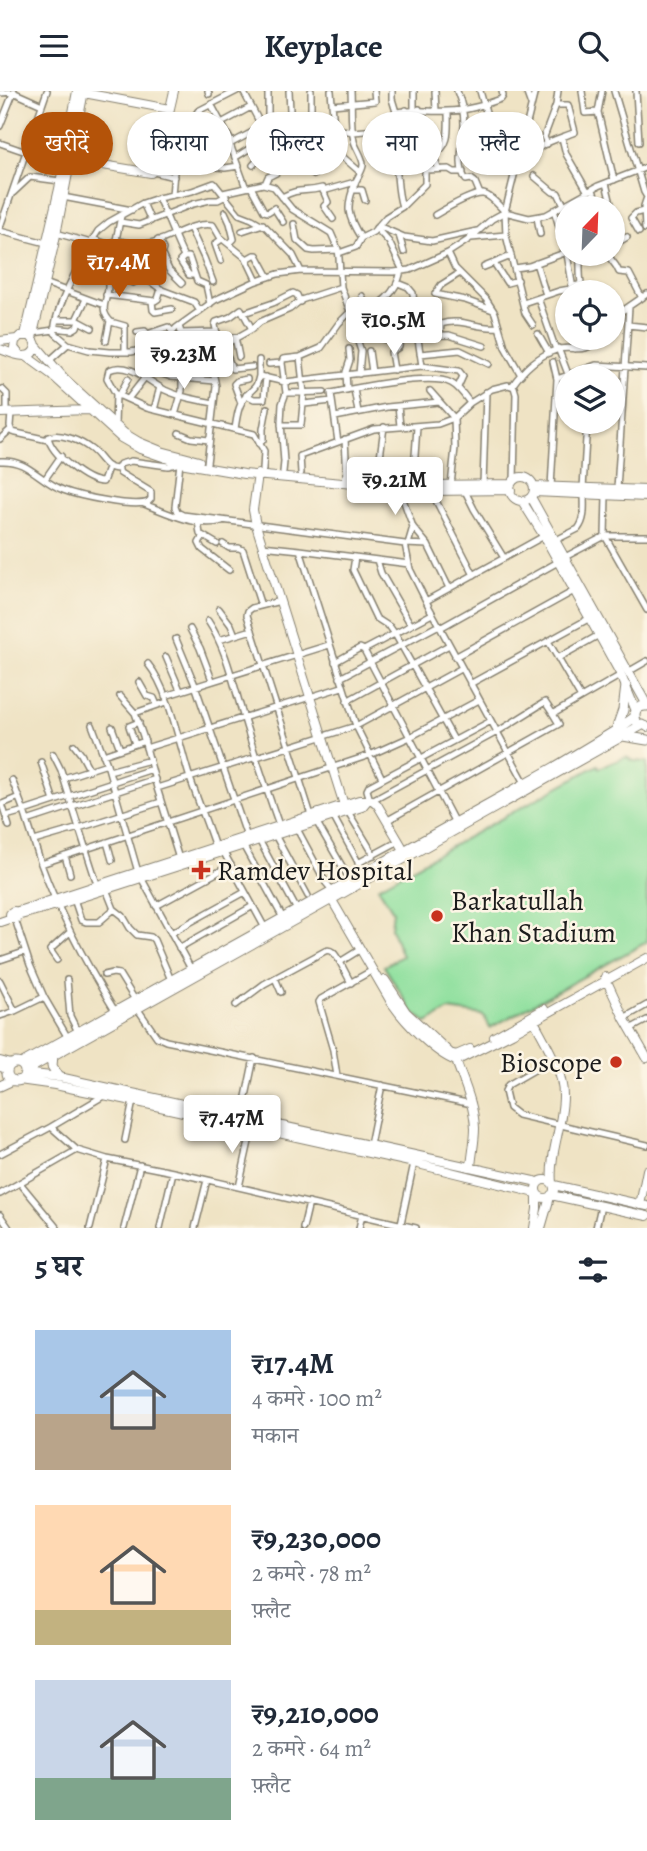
<!DOCTYPE html>
<html lang="hi">
<meta charset="utf-8">
<style>
:root{--surface:#fff;--page:#f6f6f7;--text:#1f2937;--muted:#747a83;--accent:#b45309}
body{margin:0;font-family:Alegreya,"Noto Serif Devanagari",serif;background:var(--page);color:var(--text);height:100vh;display:flex;flex-direction:column;font-size:26px;white-space:nowrap}
*{box-sizing:border-box;margin:0}
p{font-size:23px;color:var(--muted)}
.icon{flex:none;width:38px;height:38px;fill:none;stroke:currentColor;stroke-width:2;stroke-linecap:round;stroke-linejoin:round}
.map{position:relative;height:1137px;overflow:hidden}
.side{display:flex;flex-direction:column;background:var(--surface);flex:1}
.side>*{flex:none}
.hud{position:absolute;left:21px;top:21px;width:606px;height:63px;display:flex;gap:14px}
.needle{width:46px;rotate:23deg}
.fabs{position:absolute;left:555px;top:105px;display:grid;gap:14px}
.fabs a{display:grid;place-items:center;width:70px;height:70px;border-radius:50%;background:var(--surface);box-shadow:0 2px 5px #0004;font-size:35px}
.price{position:absolute;translate:-50% -60px;padding:0 16px;border-radius:7px;background:#fff;color:#222;font-size:23px;line-height:46px;filter:drop-shadow(0 2px 4px #0008)}
.price::after{content:'';position:absolute;left:50%;top:42px;width:21px;height:16px;margin-left:-10px;background:inherit;clip-path:polygon(0 0,100% 0,50% 100%)}
.price.selected{background:var(--accent);color:#fff}
ul{padding:0;list-style:none}
li{display:flex;align-items:center;gap:21px;height:175px;padding:0 35px}
li span{display:grid;place-items:center;flex:none;width:196px;height:140px;border-radius:0px;color:#555}
li>.icon{margin-inline-start:auto}
span .icon{width:84px;height:84px;fill:#fffc;stroke-width:1}
li b{font-size:30px}
h2{display:flex;justify-content:space-between;align-items:center;height:84px;padding:0 35px;font-size:30px}
.tag{padding:0 24px;border-radius:32px;background:var(--surface);box-shadow:0 2px 5px #0004;font-size:24px;line-height:63px}
.tag.selected{background:var(--accent);color:#fff}
header{display:flex;justify-content:space-between;align-items:center;height:91px;padding:0 35px;background:var(--surface);font-size:32px;font-weight:700}
.map>svg:first-child{display:block}
.green{fill:#90e09f;stroke:#567e5e;stroke-width:2}
.lines{fill:none;stroke-linecap:round;stroke-linejoin:round}
.street-casing{stroke:#868070;stroke-width:8}
.secondary-casing{stroke:#868070;stroke-width:10}
.primary-casing{stroke:#868070;stroke-width:11}
.street{stroke:#fff;stroke-width:5}
.secondary{stroke:#fff;stroke-width:8}
.primary{stroke:#fff;stroke-width:9}
.poi-dot{fill:#c8321e;stroke:#fcf5e5;stroke-width:2.5}
.labels{text-anchor:middle;stroke-width:5;stroke-linejoin:round;paint-order:stroke}
.poi-label{font-size:28px;fill:#1c1c1c;stroke:#fcf5e5;text-anchor:start}
</style>
<header><svg class="icon" aria-label="menu" viewBox="0 0 24 24"><path d="M4 6h16M4 12h16M4 18h16"/></svg>Keyplace<svg class="icon" aria-label="search" viewBox="0 0 24 24"><circle cx="10" cy="10" r="6"/><path d="M15 15l6 6"/></svg></header>
<div class="map">
<svg width="647" height="1137" viewBox="0 0 647 1137">
<rect width="100%" height="100%" fill="#fcf5e5"/>
<filter id="ink" filterUnits="userSpaceOnUse"><feTurbulence type="fractalNoise" baseFrequency=".0143" numOctaves="2"/><feDisplacementMap in="SourceGraphic" scale="14" xChannelSelector="R" yChannelSelector="G"/><feConvolveMatrix kernelMatrix="1 2 1 2 8 2 1 2 1" color-interpolation-filters="sRGB"/></filter>
<filter id="wash" filterUnits="userSpaceOnUse"><feTurbulence type="fractalNoise" baseFrequency=".00686" numOctaves="4" result="noise"/><feDisplacementMap in="SourceGraphic" scale="28" xChannelSelector="R" yChannelSelector="G"/><feGaussianBlur stdDeviation="1.57" result="paint"/><feColorMatrix in="noise" values="0 0 0 0 0 0 0 0 0 0 0 0 0 0 0 0 0 1.4 0 .05"/><feComposite in="paint" operator="in"/></filter>
<g filter="url(#wash)">
<rect width="100%" height="100%" fill="#efe3c4"/>
<!-- green -->
<path class="green" d="M626 666 634 670 647 671V851L490 937 483 924 449 919 427 932 412 920 384 875 402 865 391 837 393 820 378 796 598 674 599 677Z"/>
</g>
<g filter="url(#ink)">
<g class="lines">
<defs>
<path id="street" d="M208 0 209 3
M289 0 291 39 325 36 353 41 377 39 394 50
M311 0V38
M331 0 336 60 360 81
M351 0C352 16 350 34 354 50 356 58 364 67 363 75 362 80 358 86 356 90 345 116 347 125 361 147
M414 0V18
M435 0 436 20
M457 0C461 10 464 22 464 33 464 50 456 75 466 89L471 88 475 91 480 103
M480 0 490 35 485 70 488 75 518 65 530 70C534 52 560 48 575 41L568 14H556
M526 0 531 14
M582 0 585 22 598 21
M602 0 598 21 614 89
M614 0 644 101 647 106
M636 0 639 51
M0 2 13 1 42 14
M211 13 232 52
M332 14 375 10 374 0
M419 18 423 40 429 43 438 78
M406 19 413 44
M396 21C416 18 428 21 447 20 466 20 484 14 501 8L503 5 502 0
M268 33V0
M0 35 14 0
M163 44 228 54 262 36 243 0
M189 47 191 31 198 20 237 0
M562 47 566 63 588 101
M192 48 251 16
M396 51 394 50C394 58 395 66 396 74 398 90 397 100 402 116
M0 52 26 61
M230 53 246 97
M547 53 544 46 556 14 558 0
M282 62 285 67 288 68 298 62 293 39
M434 62C451 57 448 36 448 20
M296 63 307 71 314 84
M236 66 271 44 269 33
M269 67 284 59 276 47 271 44
M175 70 225 77 239 75
M253 74 265 62H267L276 82 268 86 265 93
M425 79 449 78 454 81H463
M154 81 174 86
M534 85 553 101 558 102 564 114
M606 92 612 117
M251 96 264 120 268 121 274 117 283 131
M593 98 598 117
M352 99H362L365 109
M323 100 355 91
M13 102 30 86 60 90
M172 104 177 47
M63 106 132 119
M282 106C300 96 304 102 322 97L328 111 324 115 333 128
M158 107C168 127 174 146 184 166H189L197 190 206 194 210 213
M143 112 151 130
M554 119 567 162
M225 121 230 132 234 148 229 153
M435 124C445 118 472 102 483 103 491 104 500 116 505 121
M121 125 116 149C125 151 135 154 144 153 167 152 189 130 213 134L220 146 246 167 257 190
M537 126 540 143
M120 131 139 134 193 113 210 109H218L226 105
M294 133 297 149 308 159 314 160 338 159
M378 135 404 146 432 150 477 140
M0 136 47 0
M190 137 204 167 213 191
M376 137 389 151 403 180
M645 138 644 115 647 106
M0 140 46 152
M242 140 263 133
M639 141 631 127 636 122 644 120
M56 142 91 152
M399 144 404 161
M471 147 506 144
M93 148 110 154 116 149
M144 153 141 178 144 186 162 199 194 211 200 220
M612 155 627 146
M161 162 169 179 182 192
M339 162 356 156 361 147 373 141 386 126 402 116 425 93V79L420 64 399 52 396 21 392 8V0
M448 162 455 177 486 208 495 222 505 256 521 284
M567 163 572 192 570 198
M607 163 616 175 619 181 629 182 642 207
M84 164C94 171 107 181 108 194 109 209 97 217 111 231L125 235V261
M184 166 180 170 189 184H195
M142 167 162 161 163 158 158 149
M247 168 254 164H257L269 186
M221 170 215 153 222 148
M494 172 507 192 518 189
M536 172 546 204
M484 176 511 165
M515 177 529 175 567 161
M102 182H110L133 192 144 186
M460 182 441 194 435 203 465 209 493 219
M73 187 86 186
M45 192 104 214
M398 192 408 196 413 202 415 228 422 275
M571 195 579 194 581 191C579 181 581 173 579 163
M341 196 350 221
M106 204 155 210 158 208 161 198
M362 205 378 234 383 248 389 249 400 246
M538 207 556 259
M152 210 153 219 155 221 172 218
M523 212 559 200 570 198
M244 222 273 212 293 202 297 204 300 211
M612 227 647 203
M56 229H77L92 237
M76 229 86 208
M533 234 525 222 506 144 505 121 535 0
M628 234 647 236
M179 235 184 251 193 255H204L210 266
M54 237 72 239 77 236 79 230
M137 241 145 240 147 242 150 257
M33 242 54 239
M181 242 217 241
M147 243 168 236 172 240
M538 243 549 262
M440 244 441 233C461 226 479 239 499 236
M356 245 361 260 359 283
M417 245 449 244 484 255
M235 246 239 266
M573 247 575 258
M106 250 110 230
M68 253 55 242C51 223 83 167 93 148L98 140 109 131 143 112 158 107 192 100 214 92 239 123 252 128 266 136 293 164 301 180
M220 256 215 234 216 231 230 226 241 218 252 238
M558 257 568 283
M369 260 372 281
M420 263 460 259 489 273
M259 269V285
M49 270 68 253 89 259 110 261H131L157 256 164 252 176 237 215 209 254 191 278 183 301 180 394 181 410 179 448 162 468 149 492 128 505 121 529 127 546 124 598 95 647 76
M553 271 557 288
M213 273 228 267 232 278 252 276
M269 273 282 272
M394 279 391 261 399 256 400 246 395 220
M512 295C523 279 537 265 556 259 572 253 586 266 597 247
M2 298 7 303V321
M354 298 358 321
M347 299 346 281 350 269 349 258
M430 300 454 327 455 357 451 394
M286 302 324 301
M116 303 147 317 254 343 264 360 263 379
M246 304 254 308H264L266 286
M119 305 128 288
M128 308 150 280 157 281 171 286 215 290
M241 312 234 293 237 290 247 288
M304 313 332 310
M398 315 400 335
M154 319 160 296
M11 322 10 335 12 341 48 349
M175 324 182 300V268
M335 326 387 316 439 311
M115 334 116 303 107 287 109 279C130 270 147 290 165 299 180 306 197 309 214 312
M281 334H301L304 302 300 266 321 257 339 232 350 221 357 225 359 224C380 214 396 204 401 180
M235 338C237 326 238 313 247 304 255 295 256 298 259 285L285 291 422 275 459 280 463 285 458 296
M179 342 191 347 209 349
M0 348 11 338
M345 348 347 386
M338 351 331 302C356 297 431 281 451 292 459 296 465 305 470 312
M259 353 263 349V338L267 317
M0 370C28 368 39 390 63 399 78 405 134 417 148 411L151 408V401L120 382 118 377 120 373 131 370 168 375 180 372 175 416 177 421 183 424 405 453 428 454
M207 372 216 295 210 266 220 256 252 238 260 231 290 218 301 209 341 196 339 167 338 158 331 142 292 118 274 96 263 93 223 102
M108 377 103 391C86 391 51 363 48 346 61 341 81 350 92 359 102 367 103 378 119 378
M283 381 284 371 281 331 282 313 286 302 282 272 283 268 300 266
M301 382 300 365 374 338 438 333 454 327 470 312 492 298 508 294 514 296 516 303 514 390
M45 388 61 365
M377 389 384 336
M413 393 417 336
M483 394 486 301
M551 396 557 288 596 274 647 277
M399 397 413 436 408 453
M583 397 587 331
M617 398 629 216
M431 400 474 484
M465 400 474 418 504 467
M606 404 605 445 647 519
M144 413C168 422 197 437 222 430
M198 430 200 443 217 453
M413 436 428 454 449 497
M203 445 199 452 202 458 229 479
M556 449 578 438C586 428 584 415 584 403
M223 453 229 457H239L243 459 261 515
M405 453 410 478 430 518 525 692
M262 455 300 459 356 635 382 687
M300 459 409 473
M355 466 353 479 376 527 390 536 395 543 454 649
M565 466 605 445H647
M377 469 381 482 411 534
M280 510 252 517 248 520 247 524 311 724
M426 510 544 445
M219 518 231 534 235 544
M208 530C226 557 233 591 242 621 253 659 266 697 279 734
M440 537 558 471
M190 538 200 557 212 589
M176 548 195 594 247 746
M219 549 252 539
M548 550 581 607
M364 559 432 523
M166 566 180 599
M455 566 574 500
M558 567 599 544
M335 571 360 557 364 559 455 732
M148 573C169 598 179 652 189 684 197 708 207 732 215 756
M628 581 647 570
M340 587 439 534
M139 591 147 605 154 607 157 614
M470 593 590 527
M120 605 135 622
M165 605 329 554
M347 610 449 554
M167 611 135 622 143 645 157 697 180 771
M92 634 107 673 138 781 191 878
M112 636 120 658
M135 653 129 635 139 631
M74 654 81 663 89 678
M146 657 342 596
M53 663 61 679 79 737 161 711
M103 664 145 650
M41 671 54 710
M109 680 150 669
M64 687 107 673
M157 697 356 635 462 577
M370 709 367 699 369 695 491 630
M372 709 497 641 545 611 553 623 621 584
M2 713 9 735
M0 714 19 706
M347 719 374 764
M6 725 24 720 12 689
M333 725 364 782
M388 729 559 633 553 623
M27 730 155 688
M316 730 350 789
M296 736 326 792 332 799
M275 744 308 805
M259 749 297 819
M34 750 79 737 98 796
M107 751 112 769
M243 754 283 827
M223 760 265 837
M65 765 70 783
M358 772 399 750
M41 773 24 720 152 678
M74 808 81 829 86 831H99L114 818 106 798
M156 815 231 774
M114 818 123 825 130 837 137 844 151 846 154 849 171 889
M15 828 30 874 44 906 68 947
M171 842 245 801
M179 857 253 815
M0 869 24 861
M57 869 50 859 70 841
M104 884 113 882 119 883 135 909
M275 887 281 901
M67 889 70 925 78 941
M0 890 15 920
M351 892 340 871 361 858
M236 914 264 893 325 860C333 857 336 865 340 871
M137 917 157 946 166 950 472 1013
M115 920C86 873 60 825 41 773L370 664 410 646 479 609
M0 925 15 920 44 906
M624 927 647 914
M630 938 647 929
M553 968 508 994 505 1000 509 1017 518 1024 647 1054
M337 985 333 959 319 911 321 908 373 879
M242 1025 254 967
M51 1036 77 1059 107 1068 173 1081 416 1137
M125 1049 133 1010
M370 1054 382 994
M0 1063 51 1036 105 1004
M20 1092 57 1137
M239 1096 252 1037
M0 1103 77 1059
M0 1124 9 1137
M90 1137 107 1068
M124 1137 140 1074
M160 1137 173 1081
M195 1137 207 1089
M303 1137 309 1112
M359 1137 362 1124
M400 1137 414 1072
M596 1137 601 1115"/>
<path id="secondary" d="M84 2 169 18
M67 68 151 82 156 78 174 0
M25 244 59 98 77 0
M0 250 17 248
M35 253 65 288 124 342 139 351 161 360 199 370
M0 258C9 261 30 272 35 258 37 253 35 251 32 247L54 154 84 0
M20 264 14 257 15 250 20 245H28
M26 265 52 284 121 347 140 358 180 372 244 383 431 400 511 399
M0 322 89 319
M258 383 253 419 256 434 344 714
M347 386 431 394 511 393
M510 398a12 12 0 1 1 24 0a12 12 0 1 1-24 0Z
M534 395 647 399
M534 401 647 406
M531 406 647 614
M522 410 544 445 621 584 636 620
M646 635 647 636
M329 804 391 911C404 930 434 962 456 970L512 942 647 867
M10 824a4 4 0 1 1 8 0a4 4 0 1 1-8 0Z
M15 821 359 709H372L377 713 404 759
M17 825 57 814 362 716 367 710
M0 831 12 827
M605 886 624 927 647 967
M385 889 406 921 450 962 456 964 470 958
M533 928C545 951 563 978 563 1005 563 1034 549 1063 552 1092
M494 946 544 918
M455 967C463 990 474 1012 475 1037 475 1050 472 1063 471 1076
M0 970 11 973
M0 976 7 978
M25 982 59 986 538 1091
M19 989 55 994 133 1010 414 1072 536 1102
M536 1098a9 9 0 1 1 18 0a9 9 0 1 1-18 0Z
M554 1094 647 1115
M551 1104 647 1125
M640 1114 647 1079
M534 1137 537 1118V1103
M541 1137 550 1106"/>
<path id="primary" d="M636 630C633 622 637 614 647 615
M616 639 623 619 626 595
M623 645 647 649
M53 964 52 975 59 986
M7 981a9 9 0 1 1 18 0a9 9 0 1 1-18 0Z
M21 973 555 676 615 640 635 626
M25 980 642 634
M0 995 13 989"/>
</defs>
<!-- street casing -->
<use href="#street" class="street-casing"/>
<!-- secondary casing -->
<use href="#secondary" class="secondary-casing"/>
<!-- primary casing -->
<use href="#primary" class="primary-casing"/>
<!-- street -->
<use href="#street" class="street"/>
<!-- secondary -->
<use href="#secondary" class="secondary"/>
<!-- primary -->
<use href="#primary" class="primary"/>
</g>
</g>
<!-- markers -->
<g class="poi-dot">
<path d="M197.5 768.5h7v7h7v7h-7v7h-7v-7h-7v-7h7z"/>
<circle cx="437" cy="825" r="7"/>
<circle cx="616" cy="971" r="7"/>
</g>
<g class="labels">
<!-- poi labels -->
<g class="poi-label">
<text x="217" y="789">Ramdev Hospital</text>
<text x="451" y="819">Barkatullah<tspan x="451" dy="32">Khan Stadium</tspan></text>
<text x="602" y="981" text-anchor="end">Bioscope</text>
</g>
</g>
</svg>
<div class="fabs">
<a><svg class="needle" viewBox="-14 -14 28 28"><path d="M0-13l5 13h-10z" fill="#e53935"/><path d="M0 13l5-13h-10z" fill="#747a83"/></svg></a>
<a><svg class="icon" aria-label="locate" viewBox="0 0 24 24"><circle cx="12" cy="12" r="6"/><path d="M12 2v4M12 18v4M2 12h4M18 12h4"/></svg></a>
<a><svg class="icon" aria-label="layers" viewBox="0 0 24 24"><path d="M12 4l9 5-9 5-9-5zM3 14l9 5 9-5"/></svg></a>
</div>
<b class="price selected" style="left:119px;top:208px">₹17.4M</b>
<b class="price" style="left:394px;top:266px">₹10.5M</b>
<b class="price" style="left:184px;top:300px">₹9.23M</b>
<b class="price" style="left:395px;top:426px">₹9.21M</b>
<b class="price" style="left:232px;top:1064px">₹7.47M</b>
<div class="hud">
<a class="tag selected">खरीदें</a>
<a class="tag">किराया</a>
<a class="tag">फ़िल्टर</a>
<a class="tag">नया</a>
<a class="tag">फ़्लैट</a>
</div>
</div>
<section class="side">
<h2>5 घर<svg class="icon" aria-label="filters" viewBox="0 0 24 24"><path d="M4 7h16M4 17h16"/><circle cx="9" cy="7" r="2"/><circle cx="15" cy="17" r="2"/></svg></h2>
<ul>
<li><span style="background:linear-gradient(#a9c7e8 60%,#b9a48a 0)"><svg class="icon" aria-label="home" viewBox="0 0 24 24"><path d="M3 11l9-7 9 7M6 9v11h12V9"/></svg></span><div><b>₹17.4M</b><p>4 कमरे · 100 m²</p><p>मकान</p></div></li>
<li><span style="background:linear-gradient(#ffd9b3 75%,#c2b280 0)"><svg class="icon" aria-label="home" viewBox="0 0 24 24"><path d="M3 11l9-7 9 7M6 9v11h12V9"/></svg></span><div><b>₹9,230,000</b><p>2 कमरे · 78 m²</p><p>फ़्लैट</p></div></li>
<li><span style="background:linear-gradient(#c9d6e8 70%,#7fa58c 0)"><svg class="icon" aria-label="home" viewBox="0 0 24 24"><path d="M3 11l9-7 9 7M6 9v11h12V9"/></svg></span><div><b>₹9,210,000</b><p>2 कमरे · 64 m²</p><p>फ़्लैट</p></div></li>
</ul>
</section>
